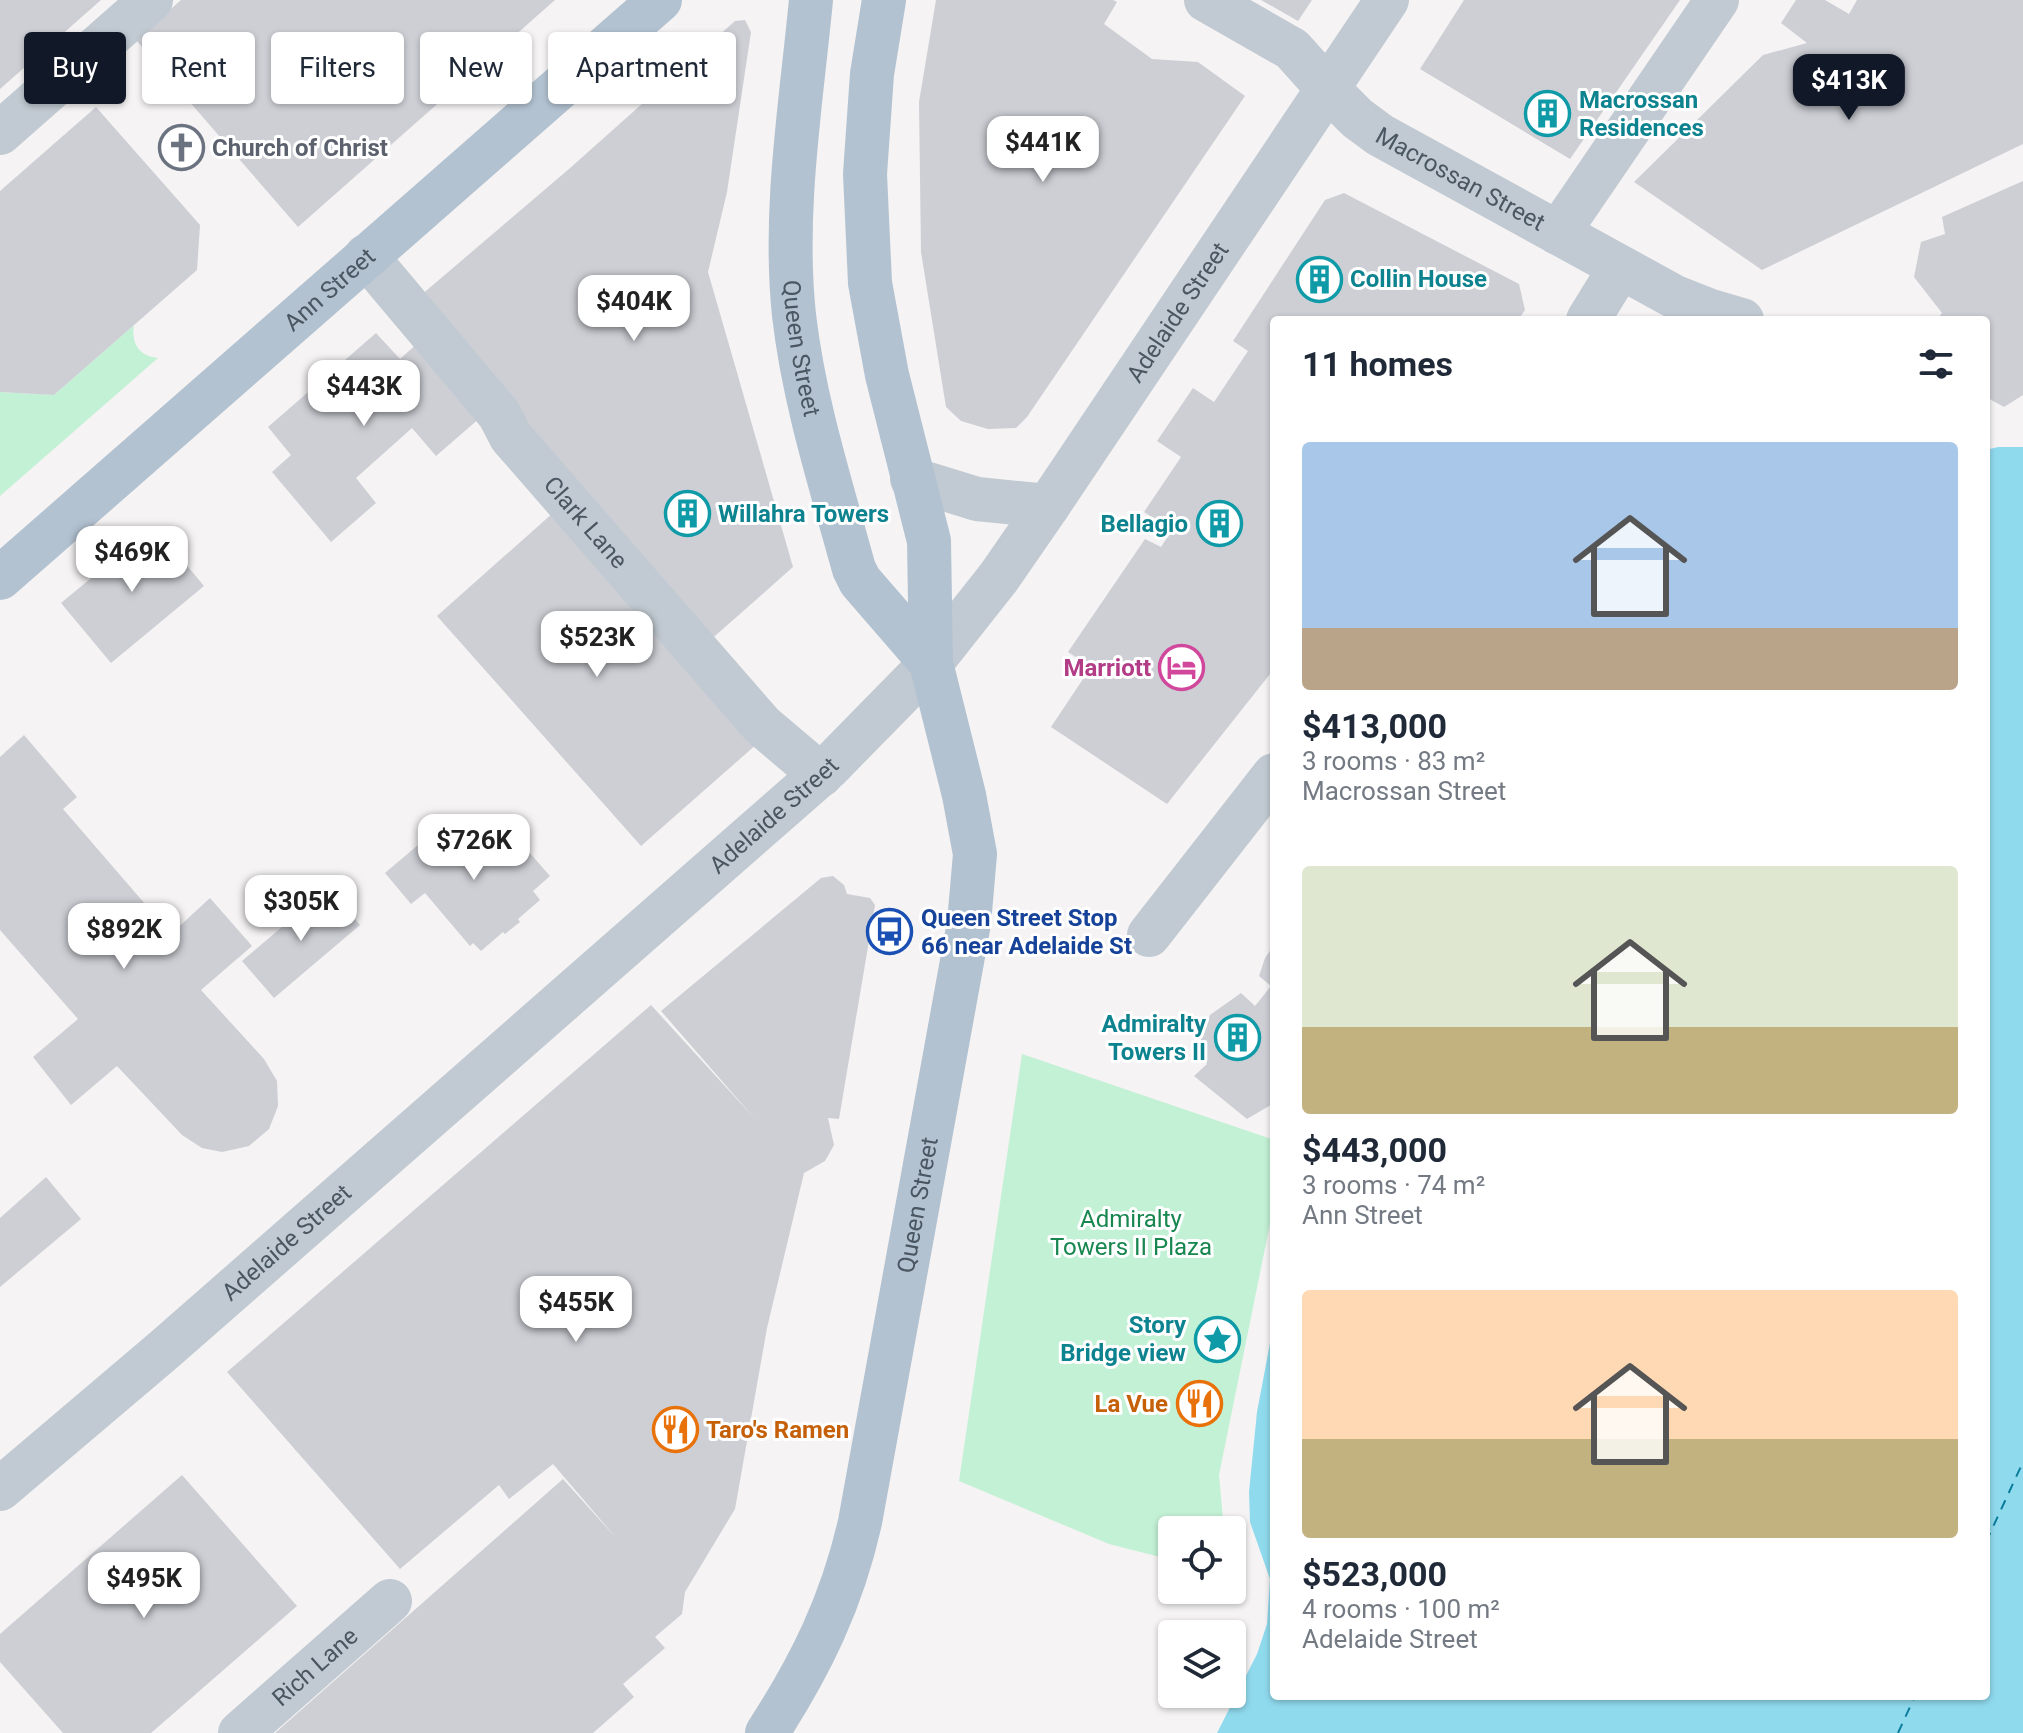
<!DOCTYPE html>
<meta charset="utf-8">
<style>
:root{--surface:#fff;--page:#f2f2f3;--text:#1f2937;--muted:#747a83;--accent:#111827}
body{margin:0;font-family:Roboto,sans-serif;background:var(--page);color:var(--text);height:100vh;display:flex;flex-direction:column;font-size:30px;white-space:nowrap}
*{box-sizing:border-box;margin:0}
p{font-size:26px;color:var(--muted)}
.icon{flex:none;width:44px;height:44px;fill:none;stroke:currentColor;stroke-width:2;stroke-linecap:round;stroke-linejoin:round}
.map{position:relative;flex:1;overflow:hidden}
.panel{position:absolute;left:1270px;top:316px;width:720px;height:1384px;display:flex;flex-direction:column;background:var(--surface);border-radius:8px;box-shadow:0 2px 6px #0004}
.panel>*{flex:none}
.top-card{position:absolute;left:24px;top:32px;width:760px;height:72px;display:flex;gap:16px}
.buttons{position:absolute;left:1158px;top:1516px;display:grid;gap:16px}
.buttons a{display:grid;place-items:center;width:88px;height:88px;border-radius:8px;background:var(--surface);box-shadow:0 2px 6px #0004;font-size:40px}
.price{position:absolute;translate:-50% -68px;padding:0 18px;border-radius:16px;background:#fff;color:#222;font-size:26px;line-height:52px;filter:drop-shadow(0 2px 4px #0008)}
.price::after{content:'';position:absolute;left:50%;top:48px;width:24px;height:18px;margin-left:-12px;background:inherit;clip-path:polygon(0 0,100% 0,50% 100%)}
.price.selected{background:var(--accent);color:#fff}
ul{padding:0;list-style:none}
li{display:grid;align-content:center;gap:16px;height:424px;padding:0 32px}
li span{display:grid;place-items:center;height:248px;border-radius:8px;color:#555}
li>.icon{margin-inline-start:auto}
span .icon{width:144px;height:144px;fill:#fffc;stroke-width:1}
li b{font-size:34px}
h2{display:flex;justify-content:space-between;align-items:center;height:96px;padding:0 32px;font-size:34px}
.pill{padding:0 28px;border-radius:8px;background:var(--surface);box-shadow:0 2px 6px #0004;font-size:28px;line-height:72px}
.pill.selected{background:var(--accent);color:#fff}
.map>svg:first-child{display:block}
.green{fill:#c3f1d5}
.water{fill:#90daee}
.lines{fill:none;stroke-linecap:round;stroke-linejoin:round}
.ferry{stroke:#0c7c9b;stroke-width:2;stroke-dasharray:10 8;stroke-linecap:butt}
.building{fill:#cdcfd5}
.minor{stroke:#c1cad2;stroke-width:44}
.major{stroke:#b3c2d1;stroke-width:44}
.labels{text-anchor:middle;stroke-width:6;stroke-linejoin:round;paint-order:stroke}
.culture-label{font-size:24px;font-weight:bold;fill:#0d838f;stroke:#fff;text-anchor:start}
.worship-label{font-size:24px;font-weight:bold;fill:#5b616d;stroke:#fff;text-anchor:start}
.street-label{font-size:24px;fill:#4a5661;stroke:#fff}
.hotel-label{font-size:24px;font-weight:bold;fill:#b23c85;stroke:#fff;text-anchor:end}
.transit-label{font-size:24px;font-weight:bold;fill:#164399;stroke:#fff;text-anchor:start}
.park-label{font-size:24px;fill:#17864f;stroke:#fff}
.food-label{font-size:24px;font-weight:bold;fill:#c56008;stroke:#fff;text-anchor:end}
</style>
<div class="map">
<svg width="2023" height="1733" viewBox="0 0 2023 1733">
<rect width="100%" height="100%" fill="#f5f3f3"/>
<!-- green -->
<path class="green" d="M134 325C131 344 139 356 158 358L0 496V392L54 395Z
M1022 1054 1274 1140V1204L1219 1475 1224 1530H1172V1560L1109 1544 959 1481Z"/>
<!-- water -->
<path class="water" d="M1998 447H2023V1733H1217L1257 1654 1267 1624 1270 1579 1250 1522 1249 1492 1257 1412 1274 1322V1696H1986V450Z"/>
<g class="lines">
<!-- ferry -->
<path class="ferry" d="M1986 1542 2023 1462
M1898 1733 1915 1696"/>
</g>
<!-- building -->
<path class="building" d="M0 0H101L0 89Z
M181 0H555L298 227 136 40Z
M936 0H1113L1117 2 1104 24 1152 59 1198 62 1245 96 1027 417 1016 428 988 429 961 421 946 407 921 252 919 102Z
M1261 0H1312L1298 21Z
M1464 0H1680L1570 159 1420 69Z
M1796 0H1825L1849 14 1857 0H2023V144L1762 270 1634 182 1763 55 1807 43 1781 23Z
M745 20 751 32 727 192 708 272 793 567 707 643 413 302 569 169 735 21Z
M96 107 200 225 197 270 54 395 0 392V191Z
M2023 181V395L2004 407 1986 397V320H1937L1942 313 1914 277 1921 242 1945 234 1942 217Z
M1344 193 1519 284 1525 310 1518 320H1274V669L1167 804 1051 727 1091 667 1068 652 1145 539 1161 547 1172 530 1144 512 1181 457 1157 441 1193 388 1214 402 1248 351 1233 341 1325 200Z
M376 333 400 359 419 342 481 417 436 456 412 428 356 478 376 503 331 542 272 472 291 455 268 427Z
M554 512 758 743 641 846 437 616Z
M154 526 204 586 111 663 61 603Z
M24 735 77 797 63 809 171 934 210 898 252 946 201 990 264 1059 277 1081 278 1106 269 1129 249 1146 222 1152 202 1148 182 1135 117 1066 71 1105 33 1057 78 1019 0 930V757Z
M500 819 550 876 533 891 540 900 518 919 520 922 505 934 503 932 481 951 473 943 470 946 425 893 411 904 385 873 431 834 438 843 448 836 461 851Z
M833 876 844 885 847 894 870 898 875 905 839 1119 828 1118 834 1145 825 1161 804 1173 767 1328 735 1509 685 1592 682 1614 655 1637 665 1648 623 1684 634 1697 593 1733H275L563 1479 617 1539 553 1464 509 1499 499 1485 400 1569 227 1372 651 1005 755 1119 661 1011 821 878Z
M328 888 360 925 274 998 242 961Z
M1274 945V1103L1247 1119 1194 1076 1207 1064 1198 1048 1210 1015 1241 993 1255 1006 1271 986 1259 976 1265 958Z
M46 1177 81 1219 0 1287V1218Z
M182 1475 297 1606 151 1733H63L0 1662V1634Z"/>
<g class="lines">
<!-- minor -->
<g class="minor">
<path id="s1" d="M1206 0 1292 49 1327 88 1357 118 1380 135 1675 297 1708 310 1742 320"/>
<path d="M0 133 151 0"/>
<path d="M1558 233 1717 0"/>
<path id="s2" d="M366 256 499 414 511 437 762 725 821 775"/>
<path d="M1588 320 1620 268"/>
<path d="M912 479 977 499 1048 506"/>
<path d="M1149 935 1274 775"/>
<path id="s3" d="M0 1489 165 1349 828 768 931 663 999 577 1048 506 1387 0"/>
<path id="s4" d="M240 1733 390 1601"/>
</g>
<!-- major -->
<g class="major">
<path id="s5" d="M811 0C801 104 783 211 794 315 804 402 831 485 854 569L860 581 931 663"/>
<path id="s6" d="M0 578C221 386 440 192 660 0"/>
<path id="s7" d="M767 1733C811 1665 842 1602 860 1522L969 923 975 854 964 795 931 663 929 541 887 375 870 283 865 174 872 74 884 0"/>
</g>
</g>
<!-- icons -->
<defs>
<symbol id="building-ring" viewBox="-11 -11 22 22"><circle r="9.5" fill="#fff" stroke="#0f9aa8" stroke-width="1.5"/><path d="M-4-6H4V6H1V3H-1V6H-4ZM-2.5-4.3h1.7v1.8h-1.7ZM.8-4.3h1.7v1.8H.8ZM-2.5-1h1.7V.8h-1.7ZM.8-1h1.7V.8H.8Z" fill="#0f9aa8"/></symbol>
<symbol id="church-ring" viewBox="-11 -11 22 22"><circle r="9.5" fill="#fff" stroke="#6b7280" stroke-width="1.5"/><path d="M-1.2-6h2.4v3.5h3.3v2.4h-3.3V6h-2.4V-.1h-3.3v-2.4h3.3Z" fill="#6b7280"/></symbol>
<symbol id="hotel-ring" viewBox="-11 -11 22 22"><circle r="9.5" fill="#fff" stroke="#d1479c" stroke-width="1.5"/><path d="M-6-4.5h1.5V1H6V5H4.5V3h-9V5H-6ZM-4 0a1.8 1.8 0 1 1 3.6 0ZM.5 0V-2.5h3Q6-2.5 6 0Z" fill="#d1479c"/></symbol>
<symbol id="bus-ring" viewBox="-11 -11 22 22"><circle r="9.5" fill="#fff" stroke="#1a4fb4" stroke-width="1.5"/><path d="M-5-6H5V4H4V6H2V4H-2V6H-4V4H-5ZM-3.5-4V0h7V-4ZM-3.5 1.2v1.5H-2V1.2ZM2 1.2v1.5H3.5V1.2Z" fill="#1a4fb4"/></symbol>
<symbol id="sight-ring" viewBox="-11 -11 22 22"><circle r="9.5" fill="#fff" stroke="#0f9aa8" stroke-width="1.5"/><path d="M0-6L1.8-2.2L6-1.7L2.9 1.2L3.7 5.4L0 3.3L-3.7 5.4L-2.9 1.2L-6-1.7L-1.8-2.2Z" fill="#0f9aa8"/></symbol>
<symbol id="restaurant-ring" viewBox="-11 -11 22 22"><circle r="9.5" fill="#fff" stroke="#e8710a" stroke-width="1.5"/><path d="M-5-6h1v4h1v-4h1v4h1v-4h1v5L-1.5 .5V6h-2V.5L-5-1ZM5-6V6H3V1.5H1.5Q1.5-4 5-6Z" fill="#e8710a"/></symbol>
</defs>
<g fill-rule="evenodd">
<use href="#building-ring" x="1522" y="88" width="51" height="51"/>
<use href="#church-ring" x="156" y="122" width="51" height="51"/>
<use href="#building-ring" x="1294" y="254" width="51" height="51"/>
<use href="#building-ring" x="662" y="488" width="51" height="51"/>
<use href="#building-ring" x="1194" y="498" width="51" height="51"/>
<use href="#hotel-ring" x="1156" y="642" width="51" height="51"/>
<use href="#bus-ring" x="864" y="906" width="51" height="51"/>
<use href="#building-ring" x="1212" y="1012" width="51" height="51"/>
<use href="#sight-ring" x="1192" y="1314" width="51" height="51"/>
<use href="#restaurant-ring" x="1174" y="1378" width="51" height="51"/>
<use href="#restaurant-ring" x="650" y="1404" width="51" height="51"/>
</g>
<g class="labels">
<!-- culture labels -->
<g class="culture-label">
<text x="1579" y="108">Macrossan<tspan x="1579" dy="28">Residences</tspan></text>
<text x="1350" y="287">Collin House</text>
<text x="718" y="522">Willahra Towers</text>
<text x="1188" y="532" text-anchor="end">Bellagio</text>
<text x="1206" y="1032" text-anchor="end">Admiralty<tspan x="1206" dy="28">Towers II</tspan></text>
<text x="1186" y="1333" text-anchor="end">Story<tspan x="1186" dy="28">Bridge view</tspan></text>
</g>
<!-- worship labels -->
<g class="worship-label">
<text x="212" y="156">Church of Christ</text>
</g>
<!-- street labels -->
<g class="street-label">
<text dy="8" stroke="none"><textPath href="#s1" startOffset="314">Macrossan Street</textPath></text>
<text dy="8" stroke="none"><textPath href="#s6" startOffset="438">Ann Street</textPath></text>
<text dy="8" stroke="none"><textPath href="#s3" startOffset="1674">Adelaide Street</textPath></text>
<text dy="8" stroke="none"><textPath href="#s5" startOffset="350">Queen Street</textPath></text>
<text dy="8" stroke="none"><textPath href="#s2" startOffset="346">Clark Lane</textPath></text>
<text dy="8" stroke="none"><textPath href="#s3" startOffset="1026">Adelaide Street</textPath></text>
<text dy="8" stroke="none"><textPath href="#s7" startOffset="554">Queen Street</textPath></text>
<text dy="8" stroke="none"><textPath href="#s3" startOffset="378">Adelaide Street</textPath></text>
<text dy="8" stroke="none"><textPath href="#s4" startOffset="100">Rich Lane</textPath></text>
</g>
<!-- hotel labels -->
<g class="hotel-label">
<text x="1151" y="676">Marriott</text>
</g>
<!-- transit labels -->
<g class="transit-label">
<text x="921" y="926">Queen Street Stop<tspan x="921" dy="28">66 near Adelaide St</tspan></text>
</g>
<!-- park labels -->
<g class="park-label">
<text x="1131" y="1227">Admiralty<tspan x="1131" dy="28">Towers II Plaza</tspan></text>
</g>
<!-- food labels -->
<g class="food-label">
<text x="1168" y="1412">La Vue</text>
<text x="706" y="1438" text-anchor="start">Taro's Ramen</text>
</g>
</g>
</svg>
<div class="buttons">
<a><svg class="icon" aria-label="locate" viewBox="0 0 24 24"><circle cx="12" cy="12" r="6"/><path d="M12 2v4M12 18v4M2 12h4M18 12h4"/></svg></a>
<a><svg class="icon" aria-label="layers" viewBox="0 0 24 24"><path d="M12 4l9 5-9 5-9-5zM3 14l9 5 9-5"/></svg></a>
</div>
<b class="price selected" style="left:1849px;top:122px">$413K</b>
<b class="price" style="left:1043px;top:184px">$441K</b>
<b class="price" style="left:634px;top:343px">$404K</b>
<b class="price" style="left:364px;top:428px">$443K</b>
<b class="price" style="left:132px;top:594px">$469K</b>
<b class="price" style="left:597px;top:679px">$523K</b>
<b class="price" style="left:474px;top:882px">$726K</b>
<b class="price" style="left:301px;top:943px">$305K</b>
<b class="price" style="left:124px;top:971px">$892K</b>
<b class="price" style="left:576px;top:1344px">$455K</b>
<b class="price" style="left:144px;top:1620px">$495K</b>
<div class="top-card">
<a class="pill selected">Buy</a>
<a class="pill">Rent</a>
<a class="pill">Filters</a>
<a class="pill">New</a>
<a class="pill">Apartment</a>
</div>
<section class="panel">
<h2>11 homes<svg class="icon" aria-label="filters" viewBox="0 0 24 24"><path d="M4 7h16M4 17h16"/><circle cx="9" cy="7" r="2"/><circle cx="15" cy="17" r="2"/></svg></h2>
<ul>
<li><span style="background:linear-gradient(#a9c7e8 75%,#b9a48a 0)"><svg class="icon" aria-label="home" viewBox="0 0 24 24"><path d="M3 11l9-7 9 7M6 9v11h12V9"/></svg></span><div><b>$413,000</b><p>3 rooms · 83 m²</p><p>Macrossan Street</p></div></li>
<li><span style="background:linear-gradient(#dfe7d0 65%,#c2b280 0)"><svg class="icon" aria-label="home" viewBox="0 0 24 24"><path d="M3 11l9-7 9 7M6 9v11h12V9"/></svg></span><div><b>$443,000</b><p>3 rooms · 74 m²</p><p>Ann Street</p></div></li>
<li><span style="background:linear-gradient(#ffd9b3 60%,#c2b280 0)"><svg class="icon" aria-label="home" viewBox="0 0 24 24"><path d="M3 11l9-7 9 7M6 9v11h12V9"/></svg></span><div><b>$523,000</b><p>4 rooms · 100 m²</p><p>Adelaide Street</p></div></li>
</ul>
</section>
</div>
